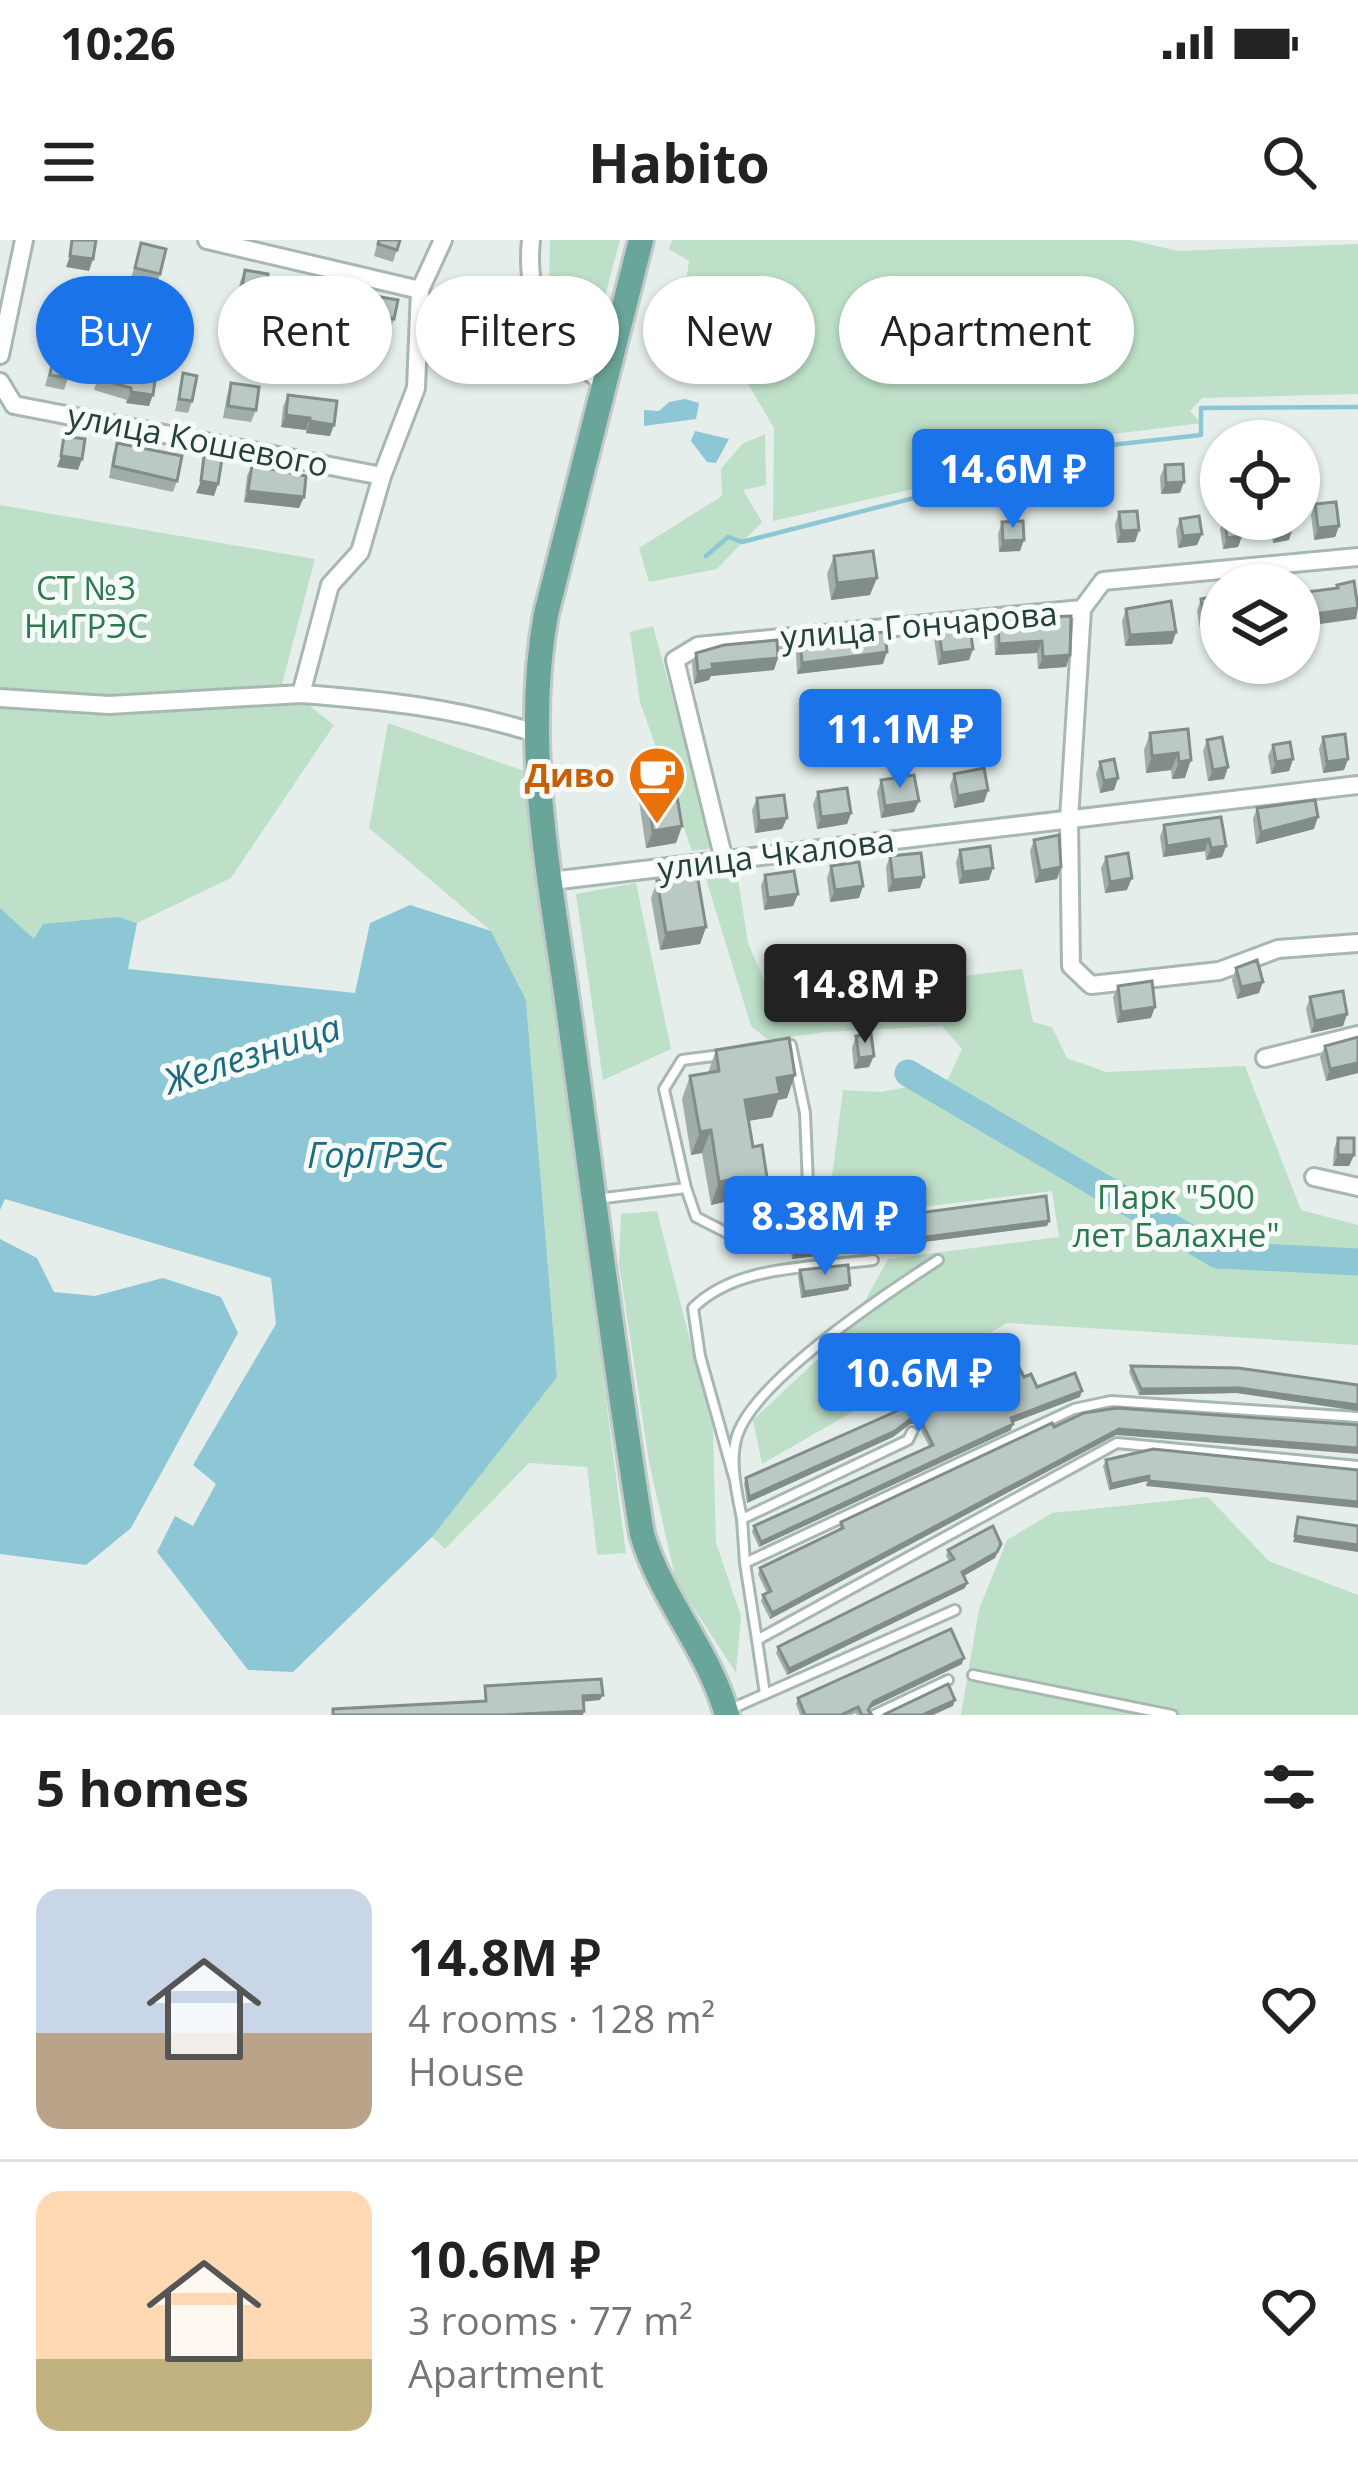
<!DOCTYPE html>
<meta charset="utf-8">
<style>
:root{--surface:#fff;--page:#f2f2f2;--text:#222;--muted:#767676;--line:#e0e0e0;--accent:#1a73e8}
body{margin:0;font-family:"Open Sans",sans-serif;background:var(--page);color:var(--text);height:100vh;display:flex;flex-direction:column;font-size:45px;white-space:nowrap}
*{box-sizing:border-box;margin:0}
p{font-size:39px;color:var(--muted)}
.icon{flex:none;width:66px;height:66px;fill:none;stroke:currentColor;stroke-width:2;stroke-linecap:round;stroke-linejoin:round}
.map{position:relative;height:1475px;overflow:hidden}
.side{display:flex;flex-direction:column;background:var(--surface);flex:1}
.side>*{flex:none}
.banner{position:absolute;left:36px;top:36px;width:1287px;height:108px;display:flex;gap:24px}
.buttons{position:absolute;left:1200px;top:180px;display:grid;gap:24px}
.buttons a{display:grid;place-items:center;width:120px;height:120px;border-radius:50%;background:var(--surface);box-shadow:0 3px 9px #0004;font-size:60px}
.price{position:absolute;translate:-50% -102px;padding:0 27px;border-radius:12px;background:var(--accent);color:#fff;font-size:39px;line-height:78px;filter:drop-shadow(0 3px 6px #0008)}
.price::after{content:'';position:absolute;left:50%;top:72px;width:36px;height:27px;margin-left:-18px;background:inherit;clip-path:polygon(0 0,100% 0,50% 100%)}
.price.selected{background:#222;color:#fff}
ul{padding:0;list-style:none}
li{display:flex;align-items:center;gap:36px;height:300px;padding:0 36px}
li+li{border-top:3px solid var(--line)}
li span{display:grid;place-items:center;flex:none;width:336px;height:240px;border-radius:24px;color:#555}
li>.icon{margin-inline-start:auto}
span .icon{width:144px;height:144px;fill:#fffc;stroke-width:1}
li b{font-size:51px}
h2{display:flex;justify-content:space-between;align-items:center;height:144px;padding:0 36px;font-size:51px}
.chip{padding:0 42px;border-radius:54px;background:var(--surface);box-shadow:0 3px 9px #0004;font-size:42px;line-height:108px}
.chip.selected{background:var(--accent);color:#fff}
.status{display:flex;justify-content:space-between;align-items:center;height:84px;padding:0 60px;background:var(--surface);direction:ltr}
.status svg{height:33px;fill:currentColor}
header{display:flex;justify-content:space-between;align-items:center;height:156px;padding:0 36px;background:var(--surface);font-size:54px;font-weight:700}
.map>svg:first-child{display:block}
.green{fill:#bee0c8}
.water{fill:#8dc6d4}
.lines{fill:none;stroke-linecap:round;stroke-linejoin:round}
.stream{stroke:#8dc6d4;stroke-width:4.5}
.river{stroke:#8dc6d4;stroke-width:27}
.lane-casing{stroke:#a7b7b2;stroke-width:14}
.street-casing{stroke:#a7b7b2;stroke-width:22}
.primary-casing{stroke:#c1cac8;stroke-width:30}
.lane{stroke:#fff;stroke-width:8}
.street{stroke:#fff;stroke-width:16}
.primary{stroke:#69a598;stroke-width:24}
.wall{fill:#a0ada9}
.shaded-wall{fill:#828d89}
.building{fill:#bac9c4;stroke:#828d89;stroke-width:3}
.labels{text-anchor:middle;stroke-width:10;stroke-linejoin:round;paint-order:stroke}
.street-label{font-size:33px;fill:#23413a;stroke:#f6faf8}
.park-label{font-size:33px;fill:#2c794d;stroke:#f6faf8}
.food-label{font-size:33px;font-weight:bold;fill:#c56008;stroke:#f6faf8;text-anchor:end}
.water-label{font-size:36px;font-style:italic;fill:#1b6a7f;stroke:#f6faf8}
</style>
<div class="status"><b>10:26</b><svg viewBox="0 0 49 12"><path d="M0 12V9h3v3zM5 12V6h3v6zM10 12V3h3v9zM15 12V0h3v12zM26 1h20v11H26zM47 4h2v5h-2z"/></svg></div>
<header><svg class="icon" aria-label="menu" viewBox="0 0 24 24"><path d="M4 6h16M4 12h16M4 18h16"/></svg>Habito<svg class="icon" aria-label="search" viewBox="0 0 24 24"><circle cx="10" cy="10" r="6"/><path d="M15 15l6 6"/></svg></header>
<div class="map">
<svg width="1358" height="1475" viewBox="0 0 1358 1475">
<rect width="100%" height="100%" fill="#e5eeeb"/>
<!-- green -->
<path class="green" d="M550 0H620L590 112 549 44Z
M672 0H1130L1178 11 1358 4V154L1202 158 1190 171 1201 183 1097 196 1076 212 773 281 774 188 738 127 675 117 689 21 669 9Z
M765 194 766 245 743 250 762 282 717 329 649 342 639 308 722 256 721 229 742 204Z
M0 265 315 319 282 444 334 485 231 638 137 683 117 677 34 700 0 668Z
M653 386 714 608 692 611 640 462 630 392Z
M388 483 524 531 626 1313 597 1315 587 1227 529 1223 445 1309 432 1297 557 1136 526 760 491 691 369 588Z
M738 638 748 703 772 759 1022 729 1033 782 1052 787 1067 818 1106 832 1245 826 1301 970 1358 985V1105L1007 1083 762 1224 753 1180 849 1090 888 1019 1059 997 1052 951 856 975 828 968 843 850 881 852 948 839 962 809 942 786 825 792 768 800 751 786 706 639Z
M636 643 671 809 603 840 576 654Z
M657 971 713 1190 716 1303 741 1376 736 1433 676 1341 649 1222 619 1024 621 974Z
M1208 1257 1269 1321 1358 1355V1475H961L979 1369 1007 1300 1052 1273Z"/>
<!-- water -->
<path class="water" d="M685 159 699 163 696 179 644 186V170L659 171 669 162Z
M695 191 729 199 716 223 707 222 691 201Z
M410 665 491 691 526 760 557 1137 432 1297 293 1432 248 1430 157 1312 175 1276 193 1286 216 1244 193 1225 276 1084 271 1038 5 959 0 970V668L34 699 43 684 118 677 137 683 128 729 355 753 370 683Z
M0 999 37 1018 54 1052 95 1056 163 1038 221 1057 238 1093 131 1288 86 1325 0 1314Z"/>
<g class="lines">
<!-- stream -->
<path class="stream" d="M706 316 728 297 742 302 1035 227 1077 224 1102 206 1201 195V168L1358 167"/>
<!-- river -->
<path class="river" d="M908 833 1218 1015 1358 1022"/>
<defs>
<path id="lane" d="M686 948 664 849 682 820 721 815
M596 959 686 948 696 977 735 997 776 990 808 945 805 873 791 805 784 806
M734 1237 700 1116 693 1068C737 1024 814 1028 873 1020
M742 1279C737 1253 729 1222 737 1196 755 1140 887 1053 938 1020
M745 1323 742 1279 908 1200 912 1192
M757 1400 745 1323 1074 1169 1111 1161 1358 1177
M973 1435 1172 1475
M765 1454 757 1400 1117 1203 1358 1226
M731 1469 955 1370
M874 1475 948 1440"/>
<path id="street" d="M207 0 420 50
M443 0 420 50 416 148 382 236 360 312 330 345 301 454C382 460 457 468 535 493
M531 0C524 68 553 103 603 143
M0 115 24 0
M0 142 14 165 382 236
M1082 369 1069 579 1071 726 1091 745 1219 731 1278 709 1358 703
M0 458 109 465 301 454
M724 620 675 420 698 406 1082 369 1103 341 1358 317
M551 641 1358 545
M1265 818 1358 795
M1314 937 1358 947"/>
<path id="primary" d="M641 0 546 374C521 512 553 652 571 789 594 957 615 1126 642 1294 661 1359 709 1410 727 1475"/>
</defs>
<!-- lane casing -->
<use href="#lane" class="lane-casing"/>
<!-- street casing -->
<use href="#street" class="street-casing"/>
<!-- primary casing -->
<use href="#primary" class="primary-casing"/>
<!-- lane -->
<use href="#lane" class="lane"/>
<!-- street -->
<use href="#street" class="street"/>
<!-- primary -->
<use href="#primary" class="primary"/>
</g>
<!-- wall -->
<path class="wall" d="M378 0H400L393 22 374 16Z
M141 3 160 34 156 46 131 39Z
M245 30 264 57 260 68 237 64 240 42Z
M375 56 394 79 390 90 367 86Z
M54 113 68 138 64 150 45 146Z
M104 117 119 128 149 166 126 163 127 160 94 150Z
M183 133 192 161 188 173 175 171Z
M231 143 256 170 251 182 223 178 227 155Z
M288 155 330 196 306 193V190L281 187 283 167Z
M117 203 177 241 173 252 109 238 113 214Z
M252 225 304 257 299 268 244 262 247 236Z
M1165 225 1180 253 1161 254 1160 237Z
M1315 264 1339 286 1335 297 1314 300 1311 275Z
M1119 272 1139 290 1135 302 1117 303 1115 284Z
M1180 279 1197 305 1178 308 1176 290Z
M1224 279 1242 296 1238 307 1223 309 1220 289Z
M1271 279H1291L1289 300 1273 303 1269 283Z
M1002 282 1020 311 999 312 998 294Z
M834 316 870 355 831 360 827 334Z
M1221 355V391L1201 394 1197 371 1201 359Z
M1126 369 1176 392 1172 404 1125 406 1122 381Z
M998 379 1070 415 1066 427 1038 429 1037 413 995 415 994 390Z
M938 387 973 409 969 420 938 425 934 398Z
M800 399 883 424 797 434 796 411Z
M696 413 774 430 711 436 709 440 694 444 692 424Z
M1188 489 1185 538 1172 539 1171 530 1146 533 1144 510 1150 493Z
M1323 497 1348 519 1344 530 1323 533 1319 509Z
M1207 500 1228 527 1224 539 1208 541 1203 511Z
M1273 505 1293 519 1289 531 1271 534 1268 516Z
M1100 522 1118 538 1114 550 1100 553 1096 534Z
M954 534 988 550 984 562 954 568 950 546Z
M881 540 914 572 881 578 877 552Z
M645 543 682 586 676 603 646 608 639 561Z
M818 552 851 573 847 584 817 589 813 564Z
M757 558 787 578 782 589 755 593 752 570Z
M1257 568 1314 589 1256 604 1253 579Z
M1164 585 1226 606 1222 617 1206 620 1205 611 1163 617 1160 597Z
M1034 600 1057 639 1035 643 1030 611Z
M960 610 989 640 959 644 956 622Z
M890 616 920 648 888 652 886 627Z
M1106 617 1127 650 1105 653 1101 628Z
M831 626 863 646 859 658 830 662 827 638Z
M765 635 798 654 793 666 764 670 761 646Z
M657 641 706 687 700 704 660 710 651 658Z
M1236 728 1259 753 1237 759 1232 740Z
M1118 746 1151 778 1117 783 1113 757Z
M1310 757 1347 774 1343 786 1311 793 1306 769Z
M856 796 869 827 854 829 852 808Z
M1358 797V833L1326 841 1320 817 1325 806Z
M716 810 787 858 778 860 772 877 748 881 762 980 731 986 724 962 711 965 702 913 691 915 682 859 690 836 708 833Z
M1338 898 1354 915 1349 926H1333L1334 909Z
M1049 981 1047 986 792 1019 789 995 791 990Z
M800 1030 850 1045 848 1050 801 1058 798 1036Z
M1131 1126 1236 1153 1139 1155 1129 1132Z
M1024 1137 1037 1147 1080 1157 1012 1183 1011 1190 759 1307 752 1292 754 1286 929 1206 917 1183 910 1184 893 1197 747 1263 744 1243 746 1238Z
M1054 1187 1116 1195 770 1379 761 1361 763 1355 767 1353 758 1334 760 1328 839 1290 841 1282Z
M1106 1220 1358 1230 1146 1246 1147 1241 1109 1250 1103 1226Z
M948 1310H999L995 1318 964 1336 965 1348 787 1435 776 1413 778 1407 949 1321 946 1316Z
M962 1424 870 1468 869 1471 872 1475H857L856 1473 851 1475H800L796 1464 798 1458Z"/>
<!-- shaded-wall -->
<path class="shaded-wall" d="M70 16 93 19 89 31 66 27Z
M307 67 331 69 327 81 303 78Z
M131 152 153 155 149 166 126 163Z
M286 175 310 178 306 190 281 187Z
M310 181 334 185 330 196 306 193Z
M61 216 82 219 78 230 57 227Z
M201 241 218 244 214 256 196 253Z
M1184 242 1180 253 1161 254 1166 243Z
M248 251 304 257 299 268 244 262Z
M1339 286 1335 297 1314 300 1318 288Z
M1293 288 1289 300 1273 303 1277 291Z
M1139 290 1135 302 1117 303 1121 291Z
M1202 294 1197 305 1178 308 1183 296Z
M1242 296 1238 307 1223 309 1227 298Z
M1024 300 1020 311 999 312 1003 301Z
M877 338 870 355 831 360 837 343Z
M1358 368 1356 379 1299 387V376Z
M1221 380V391L1201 394 1205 382Z
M1176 392 1172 404 1125 406 1130 395Z
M1042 401 1037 413 995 415 999 404Z
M973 409 969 420 938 425 942 413Z
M887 412 883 424 797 434 802 423Z
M1070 415 1066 427 1038 429 1043 417Z
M778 418 774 430 711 436 709 440 694 444 698 432 712 424Z
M1178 513 1171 530 1146 533 1152 516Z
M1293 519 1289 531 1271 534 1276 522Z
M1348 519 1344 530 1323 533 1327 522Z
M1191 520 1185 538 1172 539 1179 522Z
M1228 527 1224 539 1208 541 1213 530Z
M1118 538 1114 550 1100 553 1104 541Z
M988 550 984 562 954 568 958 556Z
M919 561 914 572 881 578 885 566Z
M851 573 847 584 817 589 821 577Z
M1318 577 1314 589 1256 604 1261 592Z
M787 578 782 589 755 593 759 581Z
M682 586 676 603 646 608 653 591Z
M1209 599 1205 611 1163 617 1167 606Z
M1226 606 1222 617 1206 620 1211 608Z
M1061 627 1057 639 1035 643 1040 631Z
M993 628 989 640 959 644 963 632Z
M924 637 920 648 888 652 893 640Z
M1132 638 1127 650 1105 653 1110 642Z
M863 646 859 658 830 662 835 650Z
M798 654 793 666 764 670 768 658Z
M706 687 700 704 660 710 666 693Z
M1263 742 1259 753 1237 759 1241 747Z
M1155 767 1151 778 1117 783 1121 772Z
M1347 774 1343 786 1311 793 1315 781Z
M874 816 869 827 854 829 859 818Z
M1358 823V833L1326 841 1330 829Z
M795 835 787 858 778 860 772 877 736 883 745 860 777 838Z
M711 890 702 913 691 915 700 892Z
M1338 915H1354L1349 926H1333Z
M733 939 724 962 711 965 719 942Z
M770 957 762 980 731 986 739 963Z
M1049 981 1047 986 792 1019 795 1014Z
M850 1045 848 1050 801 1058 804 1052Z
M1239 1148 1358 1165V1171L1236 1153 1139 1155 1141 1149Z
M1082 1151 1080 1157 1009 1184 1011 1178Z
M919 1177 917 1183 910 1184 893 1197 747 1263 749 1257 912 1178Z
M1013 1184 1011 1190 759 1307 761 1302Z
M1119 1189 1358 1208V1214L1116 1195 770 1379 772 1373Z
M1149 1236 1147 1241 1109 1250 1111 1244Z
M1149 1241 1358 1262V1268L1146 1246Z
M1295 1296 1358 1305V1312L1293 1302Z
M997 1312 995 1318 960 1338 962 1332Z
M967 1343 965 1348 787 1435 789 1429Z
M964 1418 962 1424 870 1468 866 1475 873 1462Z
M603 1455 600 1460 581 1462 583 1456Z
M955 1460 953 1466 933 1475H922Z
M584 1471 583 1475H504Z"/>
<!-- building -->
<path class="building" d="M72 0H96L93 19 70 16Z
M379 0H400L397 10 378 4Z
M141 3 166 9 160 34 135 28Z
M245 30 268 34 264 57 241 53Z
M309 47 334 49 331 69 307 67Z
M375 56 398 60 394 79 371 74Z
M54 113 72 117 68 138 50 135Z
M104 117 121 121 119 128 156 133 153 155 131 152V148L98 139Z
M183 133 197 136 192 161 179 159Z
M231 143 259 147 256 170 228 166Z
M288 155 337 161 334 185 310 181V178L286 175Z
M64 196 85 199 82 219 61 216Z
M117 203 182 216 177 241 113 226Z
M204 216 222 219 218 244 201 241Z
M1183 224 1184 242 1166 243 1165 225Z
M252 225 306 236 304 257 248 251Z
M1336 262 1339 286 1318 288 1315 264Z
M1137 271 1139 290 1121 291 1119 272Z
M1199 276 1202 294 1183 296 1180 279Z
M1225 279H1240L1242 296 1227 298Z
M1275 279H1291L1293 288 1277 291Z
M1023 281 1024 300 1003 301 1002 282Z
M873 311 877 338 837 343 834 316Z
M1354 341 1358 368 1299 376V353L1338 348 1337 345Z
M1221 355V380L1205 382 1201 359Z
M1171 361 1176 392 1130 395 1126 369Z
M1071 376 1070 415 1043 417 1042 401 999 404 998 379Z
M969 382 973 409 942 413 938 387Z
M885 392 887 412 802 423 800 399Z
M777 400 778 418 712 424 713 429 698 432 696 413 724 405Z
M1188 489 1191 520 1179 522 1178 513 1152 516 1150 493Z
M1345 494 1348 519 1327 522 1323 497Z
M1222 497 1228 527 1213 530 1207 500Z
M1290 502 1293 519 1276 522 1273 505Z
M1114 519 1118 538 1104 541 1100 522Z
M984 528 988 550 958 556 954 534Z
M914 535 919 561 885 566 881 540Z
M674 539 682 586 653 591 645 543Z
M847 548 851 573 821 577 818 552Z
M784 555 787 578 759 581 757 558Z
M1315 560 1318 577 1261 592 1257 568Z
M1221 577 1226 606 1211 608 1209 599 1167 606 1164 585Z
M1059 595 1061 627 1040 631 1034 600Z
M990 606 993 628 963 632 960 610Z
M921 613 924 637 893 640 890 616Z
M1128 613 1132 638 1110 642 1106 617Z
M859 622 863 646 835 650 831 626Z
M794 631 798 654 768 658 765 635Z
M697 634 706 687 666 693 657 641Z
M1257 720 1263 742 1241 747 1236 728Z
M1152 741 1155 767 1121 772 1118 746Z
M1343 751 1347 774 1315 781 1310 757Z
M871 794 874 816 859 818 856 796Z
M1358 797V823L1330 829 1325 806Z
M789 798 795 835 777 838 780 854 745 860 753 907 762 905 770 957 739 963 733 939 719 942 711 890 700 892 690 836 719 831 716 810Z
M1338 898H1354V915H1338Z
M1046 956 1049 981 795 1014 791 990Z
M848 1025 850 1045 804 1052 800 1030Z
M1012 1114 1024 1137 1031 1134 1037 1147 1075 1133 1082 1151 1011 1178 1013 1184 761 1302 754 1286 933 1205 919 1177 912 1178 895 1191 749 1257 746 1238 888 1175Z
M1131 1126 1238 1128 1358 1145V1165L1239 1148 1141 1149Z
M1117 1168 1358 1185V1208L1119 1189 772 1373 763 1355 771 1351 760 1328 843 1288 841 1282 1052 1183 1054 1187 1084 1173Z
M1153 1209 1358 1230V1262L1149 1241V1236L1111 1244 1106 1220Z
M1298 1277 1358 1286V1305L1295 1296Z
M993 1286 1001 1304 997 1312 962 1332 967 1343 789 1429 778 1407 954 1319 948 1310Z
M951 1389 964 1418 873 1462 868 1470 872 1475H862L858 1467 841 1475H805L798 1458Z
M601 1439 603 1455 583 1456 584 1471 504 1475H333V1469L486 1461 485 1446Z
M948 1444 955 1460 922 1475H883Z"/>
<!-- icons -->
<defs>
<symbol id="cafe-pin" viewBox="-11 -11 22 30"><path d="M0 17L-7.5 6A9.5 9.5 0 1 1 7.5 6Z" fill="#e8710a" stroke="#f6faf8"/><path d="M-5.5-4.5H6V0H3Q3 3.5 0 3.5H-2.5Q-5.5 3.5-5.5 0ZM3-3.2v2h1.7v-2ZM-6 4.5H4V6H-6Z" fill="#fff"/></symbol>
</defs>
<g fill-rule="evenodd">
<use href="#cafe-pin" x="624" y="502" width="66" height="90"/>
</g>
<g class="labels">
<!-- street labels -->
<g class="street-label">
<text transform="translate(198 200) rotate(11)" y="12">улица Кошевого</text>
<text transform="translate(919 385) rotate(-5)" y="12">улица Гончарова</text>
<text transform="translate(776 614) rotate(-7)" y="12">улица Чкалова</text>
</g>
<!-- park labels -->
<g class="park-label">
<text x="86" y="360">СТ №3<tspan x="86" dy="38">НиГРЭС</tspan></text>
<text x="1176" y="969">Парк "500<tspan x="1176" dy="38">лет Балахне"</tspan></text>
</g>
<!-- food labels -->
<g class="food-label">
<text x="615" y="547">Диво</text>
</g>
<!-- water labels -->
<g class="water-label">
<text transform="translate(252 814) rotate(-18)" y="13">Железница</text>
<text x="376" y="928">ГорГРЭС</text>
</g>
</g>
</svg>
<div class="buttons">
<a><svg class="icon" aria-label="locate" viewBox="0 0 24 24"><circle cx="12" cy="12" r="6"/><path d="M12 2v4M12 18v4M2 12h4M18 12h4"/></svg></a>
<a><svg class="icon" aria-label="layers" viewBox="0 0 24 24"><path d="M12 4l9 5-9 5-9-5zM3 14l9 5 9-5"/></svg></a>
</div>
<b class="price" style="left:1013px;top:291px">14.6M ₽</b>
<b class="price" style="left:900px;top:551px">11.1M ₽</b>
<b class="price selected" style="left:865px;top:806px">14.8M ₽</b>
<b class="price" style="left:825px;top:1038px">8.38M ₽</b>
<b class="price" style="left:919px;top:1195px">10.6M ₽</b>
<div class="banner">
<a class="chip selected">Buy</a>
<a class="chip">Rent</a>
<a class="chip">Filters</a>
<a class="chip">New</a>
<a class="chip">Apartment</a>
</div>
</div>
<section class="side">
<h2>5 homes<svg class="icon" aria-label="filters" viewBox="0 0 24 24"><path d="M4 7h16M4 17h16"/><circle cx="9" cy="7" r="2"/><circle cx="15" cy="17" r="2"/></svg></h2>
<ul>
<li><span style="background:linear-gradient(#c9d6e8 60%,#b9a48a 0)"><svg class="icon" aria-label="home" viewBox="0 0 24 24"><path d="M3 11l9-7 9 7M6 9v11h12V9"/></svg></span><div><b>14.8M ₽</b><p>4 rooms · 128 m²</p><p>House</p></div><svg class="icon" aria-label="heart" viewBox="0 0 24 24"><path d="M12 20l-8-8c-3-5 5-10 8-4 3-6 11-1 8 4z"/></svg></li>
<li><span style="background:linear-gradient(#ffd9b3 70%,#c2b280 0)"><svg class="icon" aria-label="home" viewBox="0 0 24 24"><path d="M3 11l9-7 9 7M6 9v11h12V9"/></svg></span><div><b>10.6M ₽</b><p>3 rooms · 77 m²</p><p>Apartment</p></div><svg class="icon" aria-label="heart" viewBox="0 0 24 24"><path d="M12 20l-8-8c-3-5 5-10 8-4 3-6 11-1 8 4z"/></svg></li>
</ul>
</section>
